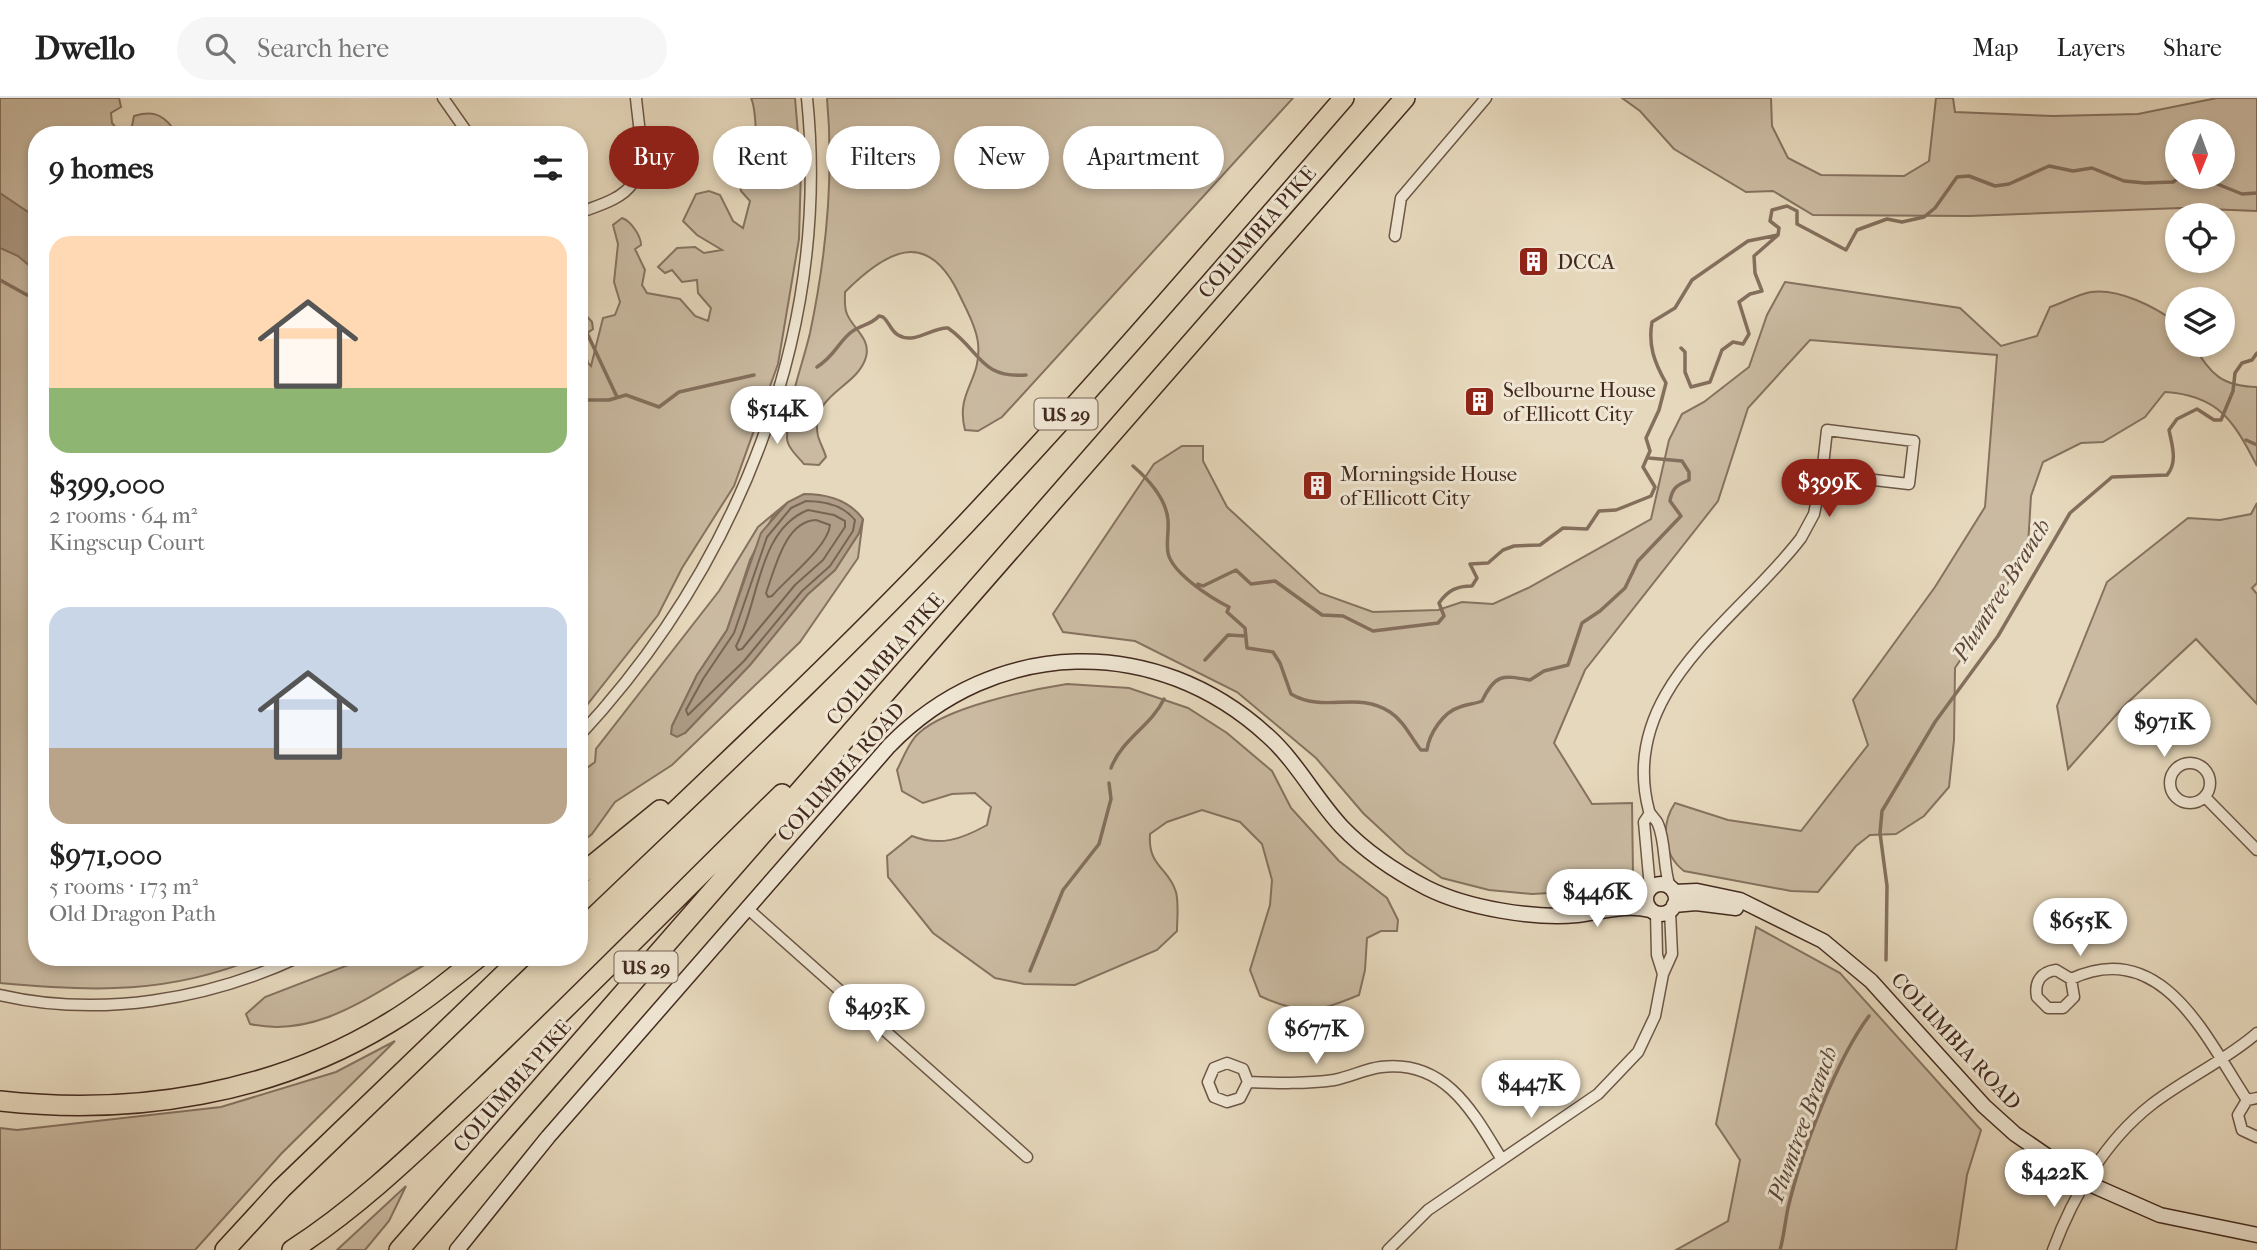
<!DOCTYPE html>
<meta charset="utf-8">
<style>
:root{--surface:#fff;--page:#f6f6f6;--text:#222;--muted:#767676;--line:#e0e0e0;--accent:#8f2418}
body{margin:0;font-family:"IM FELL French Canon",serif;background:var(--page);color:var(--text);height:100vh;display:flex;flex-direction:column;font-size:26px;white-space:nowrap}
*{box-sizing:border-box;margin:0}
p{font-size:23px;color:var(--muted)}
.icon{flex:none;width:38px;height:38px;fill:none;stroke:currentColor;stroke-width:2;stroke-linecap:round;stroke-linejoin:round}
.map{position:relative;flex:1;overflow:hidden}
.details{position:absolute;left:28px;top:28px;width:560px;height:840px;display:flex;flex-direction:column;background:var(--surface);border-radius:28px;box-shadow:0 4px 10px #0003}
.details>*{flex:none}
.top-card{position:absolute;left:609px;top:28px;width:665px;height:63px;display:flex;gap:14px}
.needle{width:46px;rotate:181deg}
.controls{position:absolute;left:2165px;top:21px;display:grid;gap:14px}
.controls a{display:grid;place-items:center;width:70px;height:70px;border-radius:50%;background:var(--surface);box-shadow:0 4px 10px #0003;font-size:35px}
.price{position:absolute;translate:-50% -60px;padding:0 16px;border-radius:24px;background:#fff;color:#222;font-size:23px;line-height:46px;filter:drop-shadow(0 2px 4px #0008)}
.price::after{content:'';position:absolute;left:50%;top:42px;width:21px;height:16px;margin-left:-10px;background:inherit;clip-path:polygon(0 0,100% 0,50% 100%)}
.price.on{background:var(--accent);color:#fff}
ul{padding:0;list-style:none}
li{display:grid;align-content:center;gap:14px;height:371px;padding:0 21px}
li span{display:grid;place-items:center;height:217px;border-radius:21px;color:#555}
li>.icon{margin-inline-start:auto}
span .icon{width:126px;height:126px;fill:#fffc;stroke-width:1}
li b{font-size:30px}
h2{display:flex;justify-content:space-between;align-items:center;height:84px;padding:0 21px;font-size:30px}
.tag{padding:0 24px;border-radius:32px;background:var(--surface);box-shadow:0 4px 10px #0003;font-size:24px;line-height:63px}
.tag.on{background:var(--accent);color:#fff}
header{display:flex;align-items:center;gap:42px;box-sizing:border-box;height:98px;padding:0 35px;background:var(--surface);border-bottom:2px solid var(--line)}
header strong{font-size:33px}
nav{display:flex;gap:38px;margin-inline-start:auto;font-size:24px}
.search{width:490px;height:63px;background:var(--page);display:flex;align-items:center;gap:18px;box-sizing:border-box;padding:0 24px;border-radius:38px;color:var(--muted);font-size:26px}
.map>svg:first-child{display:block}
.green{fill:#cabaa1;stroke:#867260;stroke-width:2;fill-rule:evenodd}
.water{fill:#af9d87;stroke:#846f5d;stroke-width:2}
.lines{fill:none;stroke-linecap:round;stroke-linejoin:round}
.shore{stroke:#796453;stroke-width:2}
.stream{stroke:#846f5d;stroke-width:3.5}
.street-casing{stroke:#6c5646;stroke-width:13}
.secondary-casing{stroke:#432a1f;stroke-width:17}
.highway-casing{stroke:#432a1f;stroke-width:22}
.street{stroke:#efe6d3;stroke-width:10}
.secondary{stroke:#efe6d3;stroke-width:14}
.highway{stroke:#e6d8bc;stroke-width:19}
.labels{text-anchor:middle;stroke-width:6;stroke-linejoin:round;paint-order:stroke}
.shield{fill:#efe6d3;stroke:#776255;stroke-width:2}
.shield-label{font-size:19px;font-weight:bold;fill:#432a1f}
.street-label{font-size:21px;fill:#432a1f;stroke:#efe6d3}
.poi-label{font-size:21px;fill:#432a1f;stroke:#efe6d3;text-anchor:start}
.water-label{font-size:23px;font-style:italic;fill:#5e4739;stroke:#efe6d3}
</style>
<header>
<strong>Dwello</strong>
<div class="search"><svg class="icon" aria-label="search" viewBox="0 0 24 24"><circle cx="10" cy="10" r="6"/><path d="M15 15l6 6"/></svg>Search here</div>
<nav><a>Map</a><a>Layers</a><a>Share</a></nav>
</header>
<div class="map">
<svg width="2257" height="1152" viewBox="0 0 2257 1152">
<rect width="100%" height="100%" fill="#e6d8bc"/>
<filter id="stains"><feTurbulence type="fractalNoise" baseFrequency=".00286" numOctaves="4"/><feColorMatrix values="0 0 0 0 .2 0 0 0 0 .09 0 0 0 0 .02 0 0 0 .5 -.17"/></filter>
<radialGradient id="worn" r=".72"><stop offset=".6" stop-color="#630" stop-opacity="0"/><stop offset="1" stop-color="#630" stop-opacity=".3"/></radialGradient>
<!-- green -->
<path class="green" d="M0 0H119L121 9 111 15 112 25 118 32 125 33 132 28 134 18C151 13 161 15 172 29V37H37V859H259C171 896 93 894 0 885Z
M751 0H795L801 72 799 141 778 266 734 388 682 470 658 517 579 617V188L585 198 583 214 592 224 593 231 582 239 588 265 591 268 603 220 615 217 620 204 614 184 618 146 613 127 622 120C631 123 641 138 641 147L635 151 645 172 642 187 647 195 680 201 695 218 708 223 711 210 698 195 697 182 682 184 672 172 665 175 658 169 677 150 695 149 704 155 722 152 697 137 683 123 696 96 709 93 720 97 733 123 743 130 750 103 741 93 739 84C743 79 749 79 752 74 759 65 756 10 751 0Z
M827 0H1293L1002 319 978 333 965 332C955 293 982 283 978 245 976 228 965 209 958 194 926 129 885 154 845 194 845 201 844 210 847 216 853 231 871 240 866 259 857 291 809 295 818 338 820 345 824 352 826 359L819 367 804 366C798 359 787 349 787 340 787 305 802 269 810 235 826 159 834 77 827 0Z
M1622 0H1771L1772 28 1788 60 1821 77 1904 78 1929 63 1936 0H1953L1955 14 2053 18 2138 16 2217 0H2257V113L2181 110 1969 118 1813 117 1773 93 1746 94 1674 51 1640 13ZM2177 33H2222V79H2177Z
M1785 184 1960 210 2001 248 2037 238 2050 209C2063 205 2078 196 2091 194 2119 190 2155 209 2177 225V247H2193C2212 277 2221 288 2257 289V368C2234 323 2218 297 2165 294L2145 319 2103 344 2081 345 2043 364 2031 398 2028 448 1994 511 1955 570 1954 642 1949 689 1924 718 1896 736 1870 737 1856 748 1818 794 1791 793 1684 773C1662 756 1661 726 1675 705L1728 722 1801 733 1868 647 1853 602 1935 489 1985 409 1997 257 1810 242 1748 310 1718 403 1585 572 1554 645 1592 706 1632 705 1633 776 1626 783 1568 794 1532 796 1489 792 1442 780 1406 755 1363 715 1316 660 1237 594 1135 543 1063 534 1053 516 1154 366 1182 348H1203V363L1227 409 1320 495 1373 514 1438 512 1462 504 1493 506 1528 490 1651 421 1669 342 1682 316 1704 304 1749 269 1767 217Z
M788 404 772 420 750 462 727 532 697 577 672 628 685 635 750 567 807 497 835 472 859 435 863 421 858 460 800 544 672 667 615 704 592 736 579 746V676L595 664 596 651 719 493 758 429Z
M2257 405V485L2252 490 2257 496V606L2196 541 2125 607 2068 671 2057 608 2107 484 2188 420 2220 422 2251 416Z
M1067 586 1129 590 1188 610 1227 635 1272 673 1291 710 1339 763 1387 800 1398 822 1397 833H1381L1367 840 1365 872 1359 897C1318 914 1302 918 1260 898L1250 872 1270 807 1272 782 1262 746 1240 724 1202 712 1167 724 1150 736C1148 770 1168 768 1176 794 1179 806 1177 821 1177 833L1157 852 1075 887 1024 886 995 880 933 835 888 779 887 758 912 738C940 749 962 741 987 727L991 709 975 695 952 696 923 705 902 693 897 672C903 661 909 643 919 635 947 609 1029 592 1067 586Z
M1756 829 1840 875 1981 1032 1967 1077 1956 1152H1676L1728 1123 1740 1062 1716 1026Z
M369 859H439C379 890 322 942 250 926L246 916 265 899Z
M395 943 281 1056 195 1152H0V1030L17 1032 221 1009 336 974Z
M406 1088 389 1123 365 1152H337Z"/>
<!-- water -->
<path class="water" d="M0 95 37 120V174L18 158 0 150Z
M804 396C827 396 849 402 863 421L859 435 835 472 807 497 750 567 685 635 677 639 671 636 672 628 697 577 727 532 761 435 788 404Z"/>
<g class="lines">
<!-- shore -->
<path class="shore" d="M806 403C823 403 843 407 855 422L853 433 830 468 802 493 744 563 688 617 686 612 703 581 734 535 767 439 791 410Z
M808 412 834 417 845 423V429L823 462 795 487 742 551 738 552 736 548C759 507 757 432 808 412Z
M816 422 830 427C828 449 787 480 772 498L768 499 766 495C775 471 785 423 816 422Z"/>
<!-- stream -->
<path class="stream" d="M2200 79 2242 96 2257 95
M1778 137 1779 130 1770 123 1772 112 1787 108 1797 113V126L1846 152 1857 132 1887 121 1902 124 1924 119 1935 110 1957 79 1969 78 1995 88 2009 86 2049 68 2073 73 2092 70 2124 83 2145 85 2173 84 2180 79
M0 182 27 197 37 198
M579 218 617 299
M1681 250 1685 254V274L1691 289 1710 284 1722 252 1733 244 1743 246 1749 236 1739 204 1750 196 1762 193 1755 175 1754 158 1778 137
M817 269C834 258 836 248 849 236 858 227 870 228 879 218L883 219C889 224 891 233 898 237 915 247 932 229 948 230 980 252 980 281 1026 277
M579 302H609L626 297 659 309 679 294 754 277
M2246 342 2257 347
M1133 368C1148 381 1166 400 1168 422 1169 433 1166 445 1168 455 1172 475 1211 500 1229 509L1227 514 1245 530 1247 550 1273 554 1280 565 1291 596C1325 616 1357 592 1390 614 1405 624 1411 640 1421 652H1427C1429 636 1443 614 1460 609 1467 606 1475 606 1482 603 1495 576 1502 577 1530 582L1544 573 1568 567 1582 525 1600 513 1625 490 1638 463 1681 418 1670 403C1672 390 1677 387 1689 382V374L1682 363 1649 360
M1198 486 1203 488 1236 472 1251 486 1275 483 1322 517 1343 518 1373 533 1438 525 1444 518 1439 505C1448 492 1457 488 1472 488L1477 480 1470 466 1488 465 1503 452 1514 448 1540 447 1563 430 1587 431 1599 413 1616 412 1651 398 1655 389 1643 369 1650 353 1646 340 1659 312 1666 285C1654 264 1648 247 1652 224L1675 210 1692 182 1748 143 1778 137
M1205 562 1228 537 1246 538
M1111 670C1122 641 1151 628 1164 601
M1886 862 1887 788 1880 735 1882 713 1935 624 1998 538 2070 415 2112 379 2167 377C2178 364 2172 347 2169 332L2177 321 2197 311 2214 322H2221L2233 293 2235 275 2242 265 2252 262 2257 255
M1030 873 1063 792 1099 746 1111 701 1109 685
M1780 1152C1784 1138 1785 1124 1788 1110 1801 1055 1836 962 1869 918"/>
<defs>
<path id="street" d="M443 0 469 37
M579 115C596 108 621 102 632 86 647 65 638 24 636 0
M1395 138 1401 100 1486 0
M579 638C738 467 831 235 807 0
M2170 685a20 20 0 1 1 40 0a20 20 0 1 1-40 0Z
M2205 699 2257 752
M1650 715 1644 724 1650 790
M1670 789C1663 770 1666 745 1658 726 1656 721 1651 718 1649 713 1617 592 1738 523 1801 440L1814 416 1822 376 1909 386 1914 343 1827 332 1822 376
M747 810 1027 1059
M1656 815 1657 857 1663 876
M2071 881 2074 899 2063 910H2048L2037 899C2034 884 2041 874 2056 872L2071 881C2163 838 2207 942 2247 1002
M0 897C100 920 207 902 299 859
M1248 984 1240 1000 1227 1004 1214 999 1208 984 1214 970 1227 965 1243 971 1248 984C1277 985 1306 986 1334 982 1350 979 1365 971 1381 969 1445 961 1473 1014 1501 1060
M2257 1000 2247 1002 2238 1017 2242 1032 2257 1039
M1388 1152 1428 1112 1598 996 1638 954 1655 918 1663 876 1672 856 1670 813
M2053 1152C2073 1098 2105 1043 2151 1007 2183 982 2228 961 2257 935"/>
<path id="secondary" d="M1646 801a15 15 0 1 1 30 0a15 15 0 1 1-30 0Z
M1674 794 1697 793 1740 802 1823 843 1871 883 1984 1008 2015 1036 2085 1084 2160 1117 2257 1137
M1607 803 1648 793
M1674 807 1696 805 1736 810
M457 1152 548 1039 889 648C995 539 1156 535 1268 638 1297 664 1315 700 1342 729 1366 754 1396 774 1427 790 1467 810 1533 821 1577 817 1602 814 1625 806 1650 812"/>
<path id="highway" d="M579 778 660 712
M579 805C700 689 823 575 939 454 1079 308 1211 153 1344 0
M0 1003C134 1018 273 996 389 925 421 906 450 882 479 859
M225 1152 281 1091 522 859
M292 1152C362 1107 421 1048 482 991 584 894 682 794 782 696
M399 1152 1405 0"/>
</defs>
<!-- street casing -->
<use href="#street" class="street-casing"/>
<!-- secondary casing -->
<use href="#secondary" class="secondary-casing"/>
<!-- highway casing -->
<use href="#highway" class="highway-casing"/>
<!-- street -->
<use href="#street" class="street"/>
<!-- secondary -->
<use href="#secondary" class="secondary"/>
<!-- highway -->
<use href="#highway" class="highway"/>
</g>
<!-- icons -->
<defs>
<symbol id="building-square" viewBox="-11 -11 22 22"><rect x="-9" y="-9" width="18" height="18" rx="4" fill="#8f2418" stroke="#efe6d3"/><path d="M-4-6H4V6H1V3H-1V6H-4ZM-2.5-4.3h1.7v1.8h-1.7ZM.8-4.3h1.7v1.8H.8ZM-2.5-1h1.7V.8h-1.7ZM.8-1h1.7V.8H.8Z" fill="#fff"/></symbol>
</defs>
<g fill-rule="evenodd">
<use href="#building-square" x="1516" y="146" width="35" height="35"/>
<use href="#building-square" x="1462" y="286" width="35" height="35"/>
<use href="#building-square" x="1300" y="370" width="35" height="35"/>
</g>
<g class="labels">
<!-- shield labels -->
<g class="shield">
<rect x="1034.5" y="300.5" width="63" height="31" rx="5"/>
<rect x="614.5" y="853.5" width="63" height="31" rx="5"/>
</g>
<g class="shield-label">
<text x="1066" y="323">US 29</text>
<text x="646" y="876">US 29</text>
</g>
<!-- street labels -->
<g class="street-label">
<text transform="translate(1257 134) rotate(-49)" y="7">COLUMBIA PIKE</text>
<text transform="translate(885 561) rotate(-49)" y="7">COLUMBIA PIKE</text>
<text transform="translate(841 674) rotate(-48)" y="7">COLUMBIA ROAD</text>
<text transform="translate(1956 943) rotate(47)" y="7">COLUMBIA ROAD</text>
<text transform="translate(512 988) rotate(-49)" y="7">COLUMBIA PIKE</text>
</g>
<!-- poi labels -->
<g class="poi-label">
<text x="1557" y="171">DCCA</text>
<text x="1503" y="299">Selbourne House<tspan x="1503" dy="24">of Ellicott City</tspan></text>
<text x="1340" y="383">Morningside House<tspan x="1340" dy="24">of Ellicott City</tspan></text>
</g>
<!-- water labels -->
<g class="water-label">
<text transform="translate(2001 492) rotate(-58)" y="8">Plumtree Branch</text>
<text transform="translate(1802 1026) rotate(-70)" y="8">Plumtree Branch</text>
</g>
</g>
<rect width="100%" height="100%" filter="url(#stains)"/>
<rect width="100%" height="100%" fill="url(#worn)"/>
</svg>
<div class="controls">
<a><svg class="needle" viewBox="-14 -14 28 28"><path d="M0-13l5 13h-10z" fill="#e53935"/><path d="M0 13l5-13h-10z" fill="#767676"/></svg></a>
<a><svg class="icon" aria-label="locate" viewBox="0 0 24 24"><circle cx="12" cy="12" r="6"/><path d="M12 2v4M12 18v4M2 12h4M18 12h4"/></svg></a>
<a><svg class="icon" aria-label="layers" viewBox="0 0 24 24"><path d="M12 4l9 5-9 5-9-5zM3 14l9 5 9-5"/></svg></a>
</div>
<b class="price" style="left:777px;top:348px">$514K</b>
<b class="price on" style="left:1829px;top:421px">$399K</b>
<b class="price" style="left:2164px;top:661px">$971K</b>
<b class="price" style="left:1597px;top:831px">$446K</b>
<b class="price" style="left:2080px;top:860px">$655K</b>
<b class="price" style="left:877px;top:946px">$493K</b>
<b class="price" style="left:1316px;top:968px">$677K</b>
<b class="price" style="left:1531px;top:1022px">$447K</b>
<b class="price" style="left:2054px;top:1111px">$422K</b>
<div class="top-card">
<a class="tag on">Buy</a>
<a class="tag">Rent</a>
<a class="tag">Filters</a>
<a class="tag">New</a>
<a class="tag">Apartment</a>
</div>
<section class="details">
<h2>9 homes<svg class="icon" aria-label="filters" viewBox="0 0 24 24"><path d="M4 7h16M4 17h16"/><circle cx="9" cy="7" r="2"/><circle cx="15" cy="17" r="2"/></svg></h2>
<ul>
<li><span style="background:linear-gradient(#ffd9b3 70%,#8fb573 0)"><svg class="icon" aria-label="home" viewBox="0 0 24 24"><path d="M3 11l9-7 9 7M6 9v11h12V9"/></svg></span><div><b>$399,000</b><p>2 rooms · 64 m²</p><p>Kingscup Court</p></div></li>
<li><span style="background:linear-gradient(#c9d6e8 65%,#b9a48a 0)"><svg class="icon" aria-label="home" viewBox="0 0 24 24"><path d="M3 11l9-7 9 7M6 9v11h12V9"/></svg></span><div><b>$971,000</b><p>5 rooms · 173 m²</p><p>Old Dragon Path</p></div></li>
</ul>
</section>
</div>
